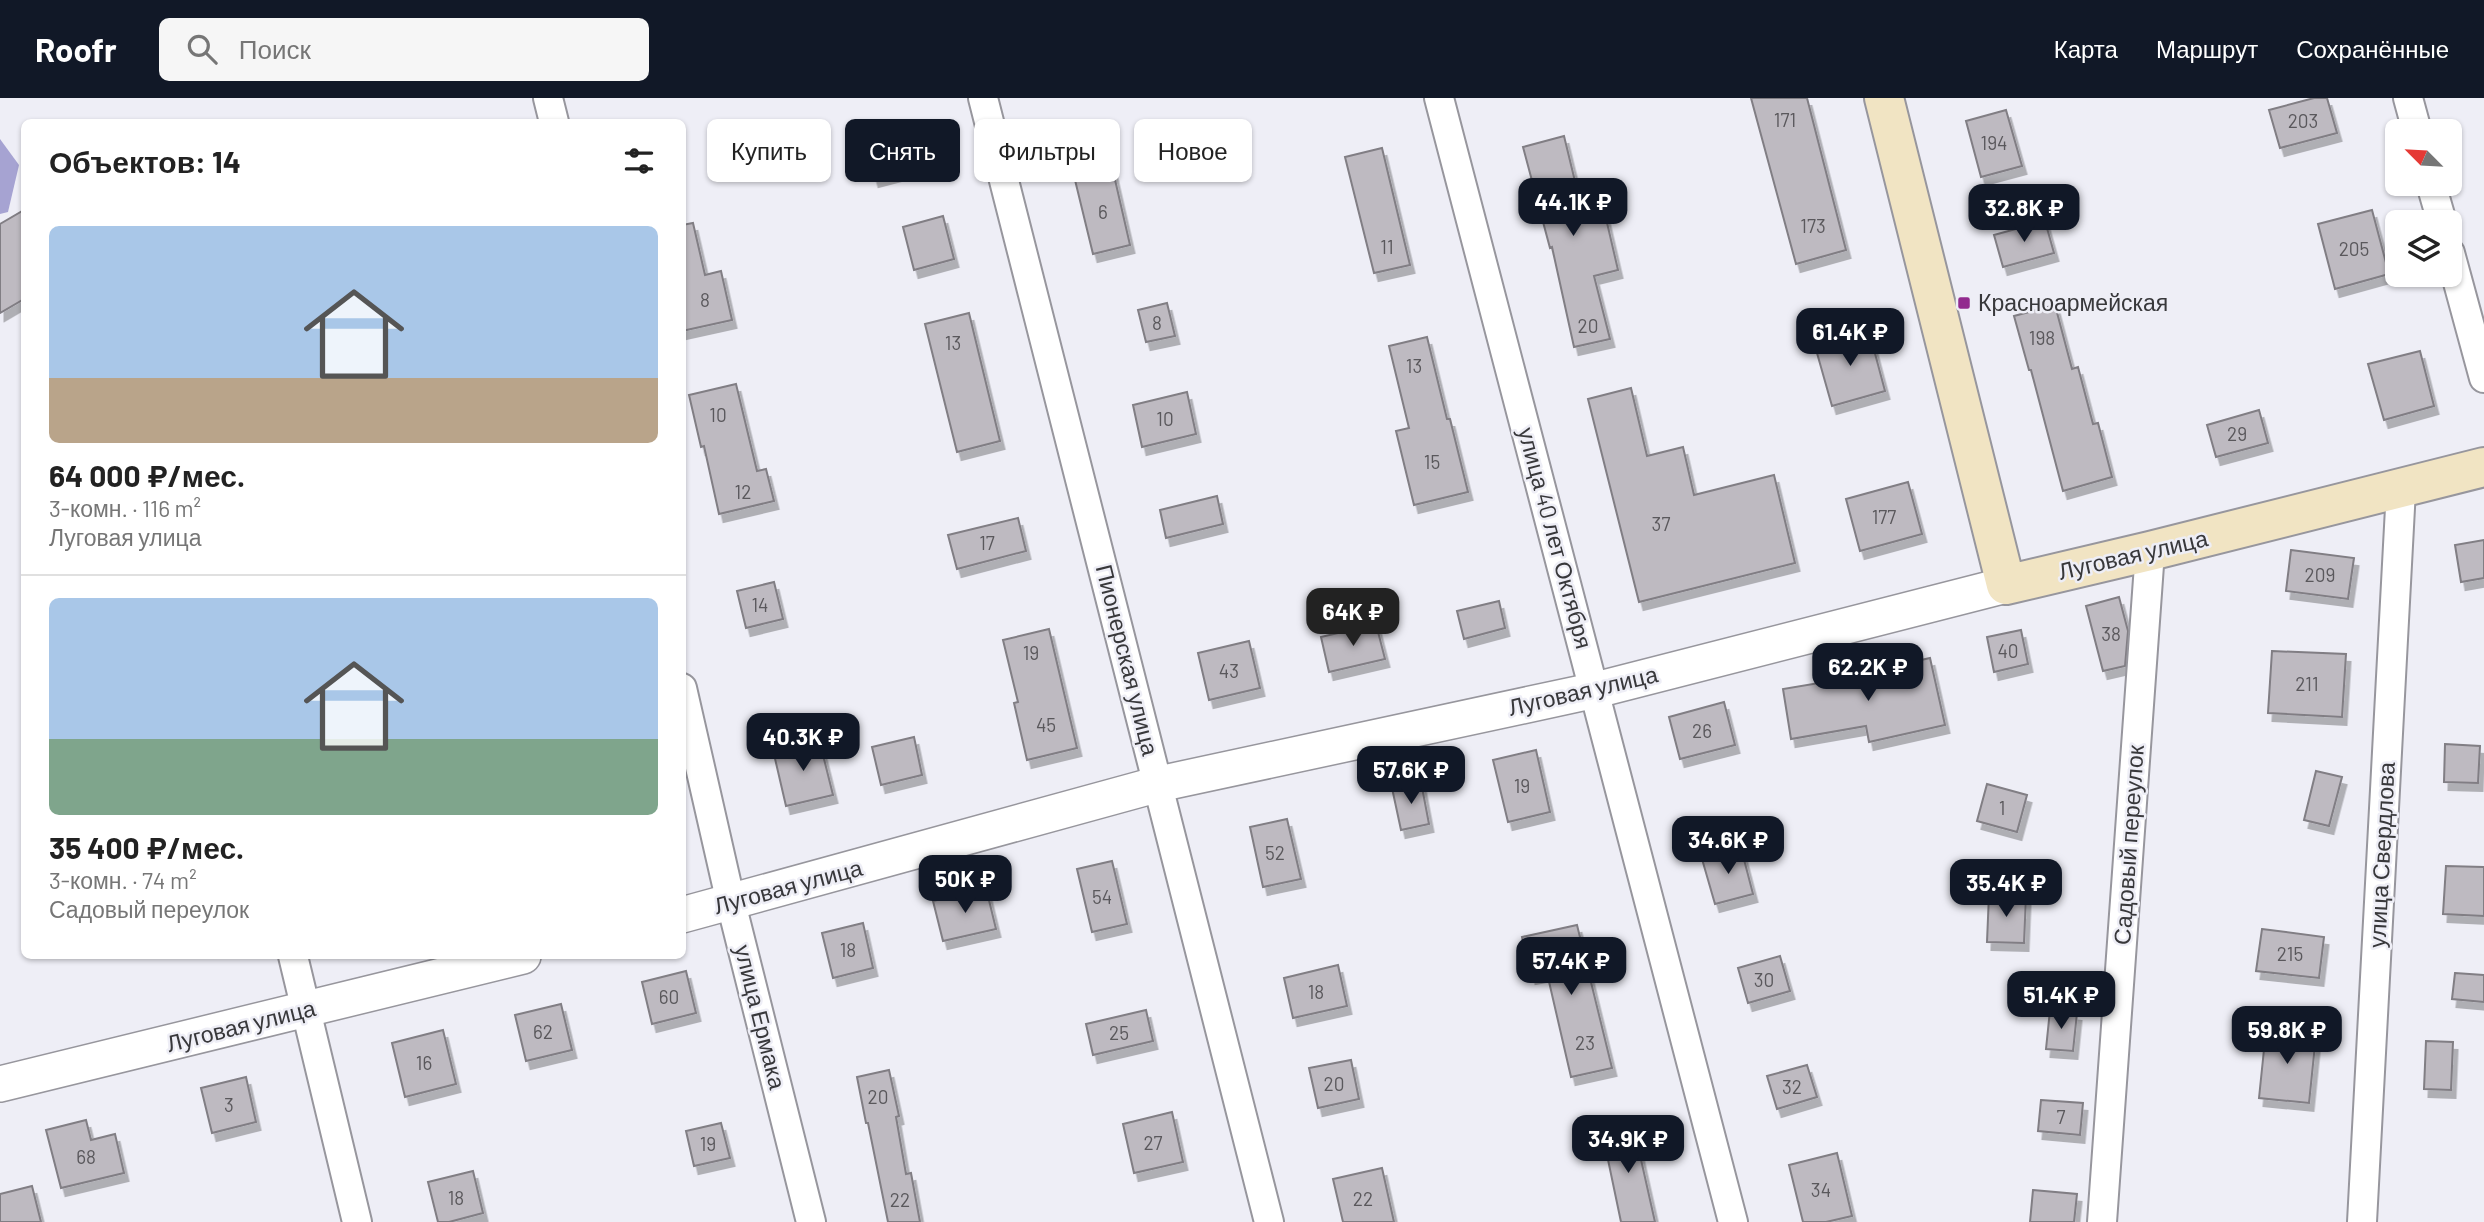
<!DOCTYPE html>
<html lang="ru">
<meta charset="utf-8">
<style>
:root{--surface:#fff;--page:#f6f6f6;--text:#222;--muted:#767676;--line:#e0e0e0;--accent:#111827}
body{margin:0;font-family:Barlow,sans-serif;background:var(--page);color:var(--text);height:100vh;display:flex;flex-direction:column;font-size:26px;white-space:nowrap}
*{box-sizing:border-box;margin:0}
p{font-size:23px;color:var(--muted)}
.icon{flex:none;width:38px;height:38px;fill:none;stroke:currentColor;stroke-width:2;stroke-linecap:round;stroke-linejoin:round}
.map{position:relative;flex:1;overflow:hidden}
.drawer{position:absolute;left:21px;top:21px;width:665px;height:840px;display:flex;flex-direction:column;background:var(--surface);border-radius:10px;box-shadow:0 2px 5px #0004}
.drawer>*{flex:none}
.top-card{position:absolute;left:707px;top:21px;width:665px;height:63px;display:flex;gap:14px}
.needle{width:46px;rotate:294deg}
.tools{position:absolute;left:2385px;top:21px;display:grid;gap:14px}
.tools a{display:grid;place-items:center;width:77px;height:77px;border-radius:10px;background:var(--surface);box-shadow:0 2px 5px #0004;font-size:35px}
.price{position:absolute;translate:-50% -60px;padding:0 16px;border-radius:14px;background:var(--accent);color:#fff;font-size:23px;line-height:46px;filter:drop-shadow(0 2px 4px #0008)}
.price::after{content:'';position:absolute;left:50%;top:42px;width:21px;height:16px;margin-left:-10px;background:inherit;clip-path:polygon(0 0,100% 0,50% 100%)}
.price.active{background:#222;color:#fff}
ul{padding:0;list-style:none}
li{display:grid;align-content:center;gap:14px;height:371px;padding:0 28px}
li+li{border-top:2px solid var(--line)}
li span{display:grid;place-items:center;height:217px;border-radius:10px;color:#555}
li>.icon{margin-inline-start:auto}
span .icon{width:126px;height:126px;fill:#fffc;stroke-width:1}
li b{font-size:30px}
h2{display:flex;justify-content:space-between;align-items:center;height:84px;padding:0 28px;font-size:30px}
.chip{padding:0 24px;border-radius:10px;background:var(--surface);box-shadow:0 2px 5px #0004;font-size:24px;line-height:63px}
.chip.active{background:var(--accent);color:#fff}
header{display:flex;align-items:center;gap:42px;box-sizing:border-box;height:98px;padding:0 35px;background:var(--accent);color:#fff}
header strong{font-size:33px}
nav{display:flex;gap:38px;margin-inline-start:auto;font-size:24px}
.search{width:490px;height:63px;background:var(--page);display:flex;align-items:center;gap:18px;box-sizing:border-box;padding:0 24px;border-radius:10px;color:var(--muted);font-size:26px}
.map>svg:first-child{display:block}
.forest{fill:#a6a3d2}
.building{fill:#bebac1;stroke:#817e84;stroke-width:2;filter:url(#shadow)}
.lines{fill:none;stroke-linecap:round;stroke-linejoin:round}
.minor-casing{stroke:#97969d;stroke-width:32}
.tertiary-casing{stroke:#97969d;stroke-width:38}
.secondary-casing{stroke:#97969d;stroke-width:42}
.minor{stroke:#fff;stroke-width:28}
.tertiary{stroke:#fff;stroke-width:35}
.secondary{stroke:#f1e4c3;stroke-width:38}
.poi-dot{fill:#922a8e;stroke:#eeeef6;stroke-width:2.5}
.labels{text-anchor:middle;stroke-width:5;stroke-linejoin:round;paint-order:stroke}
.number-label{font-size:19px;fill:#5a585c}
.poi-label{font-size:23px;fill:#38383b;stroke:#eeeef6;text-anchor:start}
.street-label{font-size:23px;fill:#38383b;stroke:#eeeef6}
</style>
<header>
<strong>Roofr</strong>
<div class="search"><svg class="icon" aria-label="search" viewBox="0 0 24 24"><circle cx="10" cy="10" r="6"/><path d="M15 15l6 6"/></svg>Поиск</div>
<nav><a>Карта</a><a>Маршрут</a><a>Сохранённые</a></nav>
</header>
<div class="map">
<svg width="2484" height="1124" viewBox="0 0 2484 1124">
<defs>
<filter id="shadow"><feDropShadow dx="4.5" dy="8" stdDeviation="0" flood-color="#0004"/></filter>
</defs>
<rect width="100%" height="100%" fill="#eeeef6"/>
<!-- forest -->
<path class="forest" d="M0 41 19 67 8 114 0 116Z"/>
<!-- building -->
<path class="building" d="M1751 0H1807L1846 152 1796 166Z
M2314 0H2327L2337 35 2280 50 2269 12Z
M2006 12 2022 68 1981 79 1966 23Z
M919 32 928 67 874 81 865 46Z
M1564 38 1580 104 1601 99 1618 172 1594 178 1610 241 1574 249 1552 149 1550 150 1523 49Z
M1382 50 1410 167 1374 175 1345 59Z
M1113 73 1130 147 1093 156 1075 82Z
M24 112V201L0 215V126Z
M2372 112 2389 176 2335 191 2318 126Z
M943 118 954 161 914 172 903 129Z
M2045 123 2054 155 2003 169 1994 137Z
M693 125 705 177 721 173 732 222 682 233V127Z
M1167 205 1175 238 1146 244 1138 212Z
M2055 207 2072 271 2078 269 2093 326 2098 325 2112 379 2063 393 2031 272H2029L2014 218Z
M969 215 1000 343 957 354 925 226Z
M1869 233 1885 293 1832 308 1815 248Z
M1427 239 1447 321H1450L1468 394 1414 407 1396 333 1409 330 1389 248Z
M2420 253 2434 308 2384 322 2368 266Z
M736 286 757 373 766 371 774 403 719 416 704 348 701 349 689 297Z
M1631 290 1647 358 1683 349 1694 397 1774 377 1795 465 1639 504 1588 301Z
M1187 294 1196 336 1142 349 1133 307Z
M2259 312 2268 345 2216 359 2207 327Z
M1908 384 1922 436 1860 453 1846 401Z
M1217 398 1223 426 1166 440 1160 412Z
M1018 420 1026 453 957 471 948 437Z
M2484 442V480L2461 484 2455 447Z
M2291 452 2354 460 2348 501 2286 493Z
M774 484 783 521 746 530 737 493Z
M2119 499 2128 533 2125 568 2103 573 2086 508Z
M1499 503 1505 530 1464 541 1457 513Z
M1376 526 1385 561 1329 574 1321 539Z
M1049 531 1077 650 1027 662 1014 605 1018 604 1003 542Z
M2021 532 2028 566 1994 574 1987 539Z
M1249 543 1260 590 1209 602 1198 555Z
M2272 553 2346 556 2342 619 2268 615Z
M1930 560 1945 627 1869 644 1866 628 1791 641 1783 591 1855 579 1854 577Z
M1724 604 1735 647 1680 661 1669 619Z
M914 639 922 677 881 687 872 649Z
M819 641 833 697 786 708 773 652Z
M2445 646 2480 648 2478 685 2444 684Z
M1536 652 1550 714 1508 724 1493 662Z
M2316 673 2342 679 2329 728 2304 722Z
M1421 684 1429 726 1401 732 1392 690Z
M1987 686 2027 697 2017 734 1977 723Z
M1287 721 1301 781 1263 789 1250 729Z
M1741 750 1753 796 1715 806 1702 761Z
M1112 763 1127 826 1092 834 1077 771Z
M2446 768 2484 769V818L2443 816Z
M986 790 996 831 943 843 933 803Z
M1989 796 2026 798 2024 845 1987 844Z
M863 825 873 870 833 880 822 835Z
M1577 827 1612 970 1571 979 1547 875 1531 878 1522 839Z
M2262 831 2324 839 2319 880 2256 873Z
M1780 858 1790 893 1748 905 1738 870Z
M1338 867 1347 908 1293 920 1284 880Z
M686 873 696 915 652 926 642 884Z
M2455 875 2484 877V904L2452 901Z
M561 906 572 952 526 963 515 917Z
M1146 912 1153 943 1093 957 1086 926Z
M2050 912 2077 915 2073 953 2046 951Z
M443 932 456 986 405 999 392 945Z
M2266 932 2316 937 2309 1005 2259 1000Z
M2426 943 2453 944 2451 992 2424 991Z
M1351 962 1359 1001 1318 1010 1309 970Z
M1807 967 1817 999 1777 1011 1767 978Z
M889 972 899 1018 896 1019 906 1076 911 1075 920 1124H888L868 1025H866L857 979Z
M246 979 256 1024 212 1035 201 990Z
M2041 1002 2083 1005 2080 1037 2038 1033Z
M1172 1014 1183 1064 1134 1075 1123 1026Z
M86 1022 91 1042 115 1036 124 1075 61 1090 46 1032Z
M721 1025 730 1060 694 1068 686 1033Z
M1633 1026 1655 1124H1621L1602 1033Z
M1837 1055 1852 1118 1826 1124H1803L1789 1067Z
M1382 1070 1394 1124H1343L1333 1081Z
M473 1073 483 1115 449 1124H438L428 1084Z
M32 1088 41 1124H0V1096Z
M2033 1092 2077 1096 2074 1124H2030Z"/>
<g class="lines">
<defs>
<path id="minor" d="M548 0 554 24
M983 0 1269 1124
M1439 0 1733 1124
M2408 0 2417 33
M2431 86 2442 124
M2450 155 2484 280
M682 590 731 805 811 1124
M293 858 357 1124
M2102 1124 2150 453
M2362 1124 2401 391"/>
<path id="tertiary" d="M682 817 1159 686 1596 592 2006 487
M0 986 523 858"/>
<path id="secondary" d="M1884 0 2006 487 2150 453 2484 369"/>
</defs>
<!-- minor casing -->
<use href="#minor" class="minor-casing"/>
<!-- tertiary casing -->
<use href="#tertiary" class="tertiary-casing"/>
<!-- secondary casing -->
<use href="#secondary" class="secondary-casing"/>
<!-- minor -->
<use href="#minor" class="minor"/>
<!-- tertiary -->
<use href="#tertiary" class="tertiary"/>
<!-- secondary -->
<use href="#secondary" class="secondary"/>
</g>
<!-- markers -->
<rect class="poi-dot" x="1957" y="198" width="14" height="14" rx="3.5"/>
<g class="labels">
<!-- number labels -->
<g class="number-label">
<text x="1785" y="29">171</text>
<text x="2303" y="30">203</text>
<text x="1994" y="52">194</text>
<text x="1103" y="121">6</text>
<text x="1813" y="135">173</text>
<text x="1387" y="156">11</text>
<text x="2354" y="158">205</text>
<text x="705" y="209">8</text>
<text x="1157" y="232">8</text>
<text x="1588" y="235">20</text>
<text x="2042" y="247">198</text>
<text x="953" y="252">13</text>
<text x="1414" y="275">13</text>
<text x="718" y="324">10</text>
<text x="1165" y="328">10</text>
<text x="2237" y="343">29</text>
<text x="1432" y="371">15</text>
<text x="743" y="401">12</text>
<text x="1884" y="426">177</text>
<text x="1661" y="433">37</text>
<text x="987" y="452">17</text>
<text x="2320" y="484">209</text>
<text x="760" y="514">14</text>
<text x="2111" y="543">38</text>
<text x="2008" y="560">40</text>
<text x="1031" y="562">19</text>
<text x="1229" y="580">43</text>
<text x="2307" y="593">211</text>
<text x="1046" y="634">45</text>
<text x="1702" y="640">26</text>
<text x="1522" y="695">19</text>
<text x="2002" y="717">1</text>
<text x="1275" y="762">52</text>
<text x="1102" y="806">54</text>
<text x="848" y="859">18</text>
<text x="2290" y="863">215</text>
<text x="1764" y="889">30</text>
<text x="1316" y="901">18</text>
<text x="669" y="906">60</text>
<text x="543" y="941">62</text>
<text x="1119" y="942">25</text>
<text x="1585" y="952">23</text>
<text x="424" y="972">16</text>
<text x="1334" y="993">20</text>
<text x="1792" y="996">32</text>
<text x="878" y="1006">20</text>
<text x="229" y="1014">3</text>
<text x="2061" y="1026">7</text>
<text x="1153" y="1052">27</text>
<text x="708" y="1053">19</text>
<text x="86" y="1066">68</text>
<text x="1821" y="1099">34</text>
<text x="456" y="1107">18</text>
<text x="1363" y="1108">22</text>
<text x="900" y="1109">22</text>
</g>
<!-- poi labels -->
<g class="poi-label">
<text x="1978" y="213">Красноармейская</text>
</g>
<!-- street labels -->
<g class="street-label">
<text transform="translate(1555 440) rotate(75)" y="8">улица 40 лет Октября</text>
<text transform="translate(2133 457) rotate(-13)" y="8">Луговая улица</text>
<text transform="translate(1127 562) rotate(76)" y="8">Пионерская улица</text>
<text transform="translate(1583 593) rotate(-13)" y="8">Луговая улица</text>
<text transform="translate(2129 747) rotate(-86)" y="8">Садовый переулок</text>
<text transform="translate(2382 757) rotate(-87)" y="8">улица Свердлова</text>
<text transform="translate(788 789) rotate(-15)" y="8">Луговая улица</text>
<text transform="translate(760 919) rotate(76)" y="8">улица Ермака</text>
<text transform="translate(241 928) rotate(-14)" y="8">Луговая улица</text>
</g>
</g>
</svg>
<div class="tools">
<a><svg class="needle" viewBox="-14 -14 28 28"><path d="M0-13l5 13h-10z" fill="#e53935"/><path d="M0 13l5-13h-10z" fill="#767676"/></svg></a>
<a><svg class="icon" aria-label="layers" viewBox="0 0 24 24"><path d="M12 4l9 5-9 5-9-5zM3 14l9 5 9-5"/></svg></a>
</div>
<b class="price" style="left:1573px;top:140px">44.1K ₽</b>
<b class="price" style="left:2024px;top:146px">32.8K ₽</b>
<b class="price" style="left:1850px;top:270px">61.4K ₽</b>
<b class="price active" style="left:1353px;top:550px">64K ₽</b>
<b class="price" style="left:1868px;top:605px">62.2K ₽</b>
<b class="price" style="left:803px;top:675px">40.3K ₽</b>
<b class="price" style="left:1411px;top:708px">57.6K ₽</b>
<b class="price" style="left:1728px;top:778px">34.6K ₽</b>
<b class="price" style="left:965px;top:817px">50K ₽</b>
<b class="price" style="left:2006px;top:821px">35.4K ₽</b>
<b class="price" style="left:1571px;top:899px">57.4K ₽</b>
<b class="price" style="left:2061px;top:933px">51.4K ₽</b>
<b class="price" style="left:2287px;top:968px">59.8K ₽</b>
<b class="price" style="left:1628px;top:1077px">34.9K ₽</b>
<div class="top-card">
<a class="chip">Купить</a>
<a class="chip active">Снять</a>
<a class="chip">Фильтры</a>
<a class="chip">Новое</a>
</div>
<section class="drawer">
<h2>Объектов: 14<svg class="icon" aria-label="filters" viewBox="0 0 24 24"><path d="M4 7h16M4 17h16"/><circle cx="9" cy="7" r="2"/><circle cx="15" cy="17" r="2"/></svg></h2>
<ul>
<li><span style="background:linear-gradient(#a9c7e8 70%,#b9a48a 0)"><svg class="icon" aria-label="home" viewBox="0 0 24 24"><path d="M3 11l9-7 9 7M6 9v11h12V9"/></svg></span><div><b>64 000 ₽/мес.</b><p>3-комн. · 116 m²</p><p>Луговая улица</p></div></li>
<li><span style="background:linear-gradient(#a9c7e8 65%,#7fa58c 0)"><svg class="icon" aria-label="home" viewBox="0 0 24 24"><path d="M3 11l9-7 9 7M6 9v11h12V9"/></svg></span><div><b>35 400 ₽/мес.</b><p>3-комн. · 74 m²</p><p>Садовый переулок</p></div></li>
</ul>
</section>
</div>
